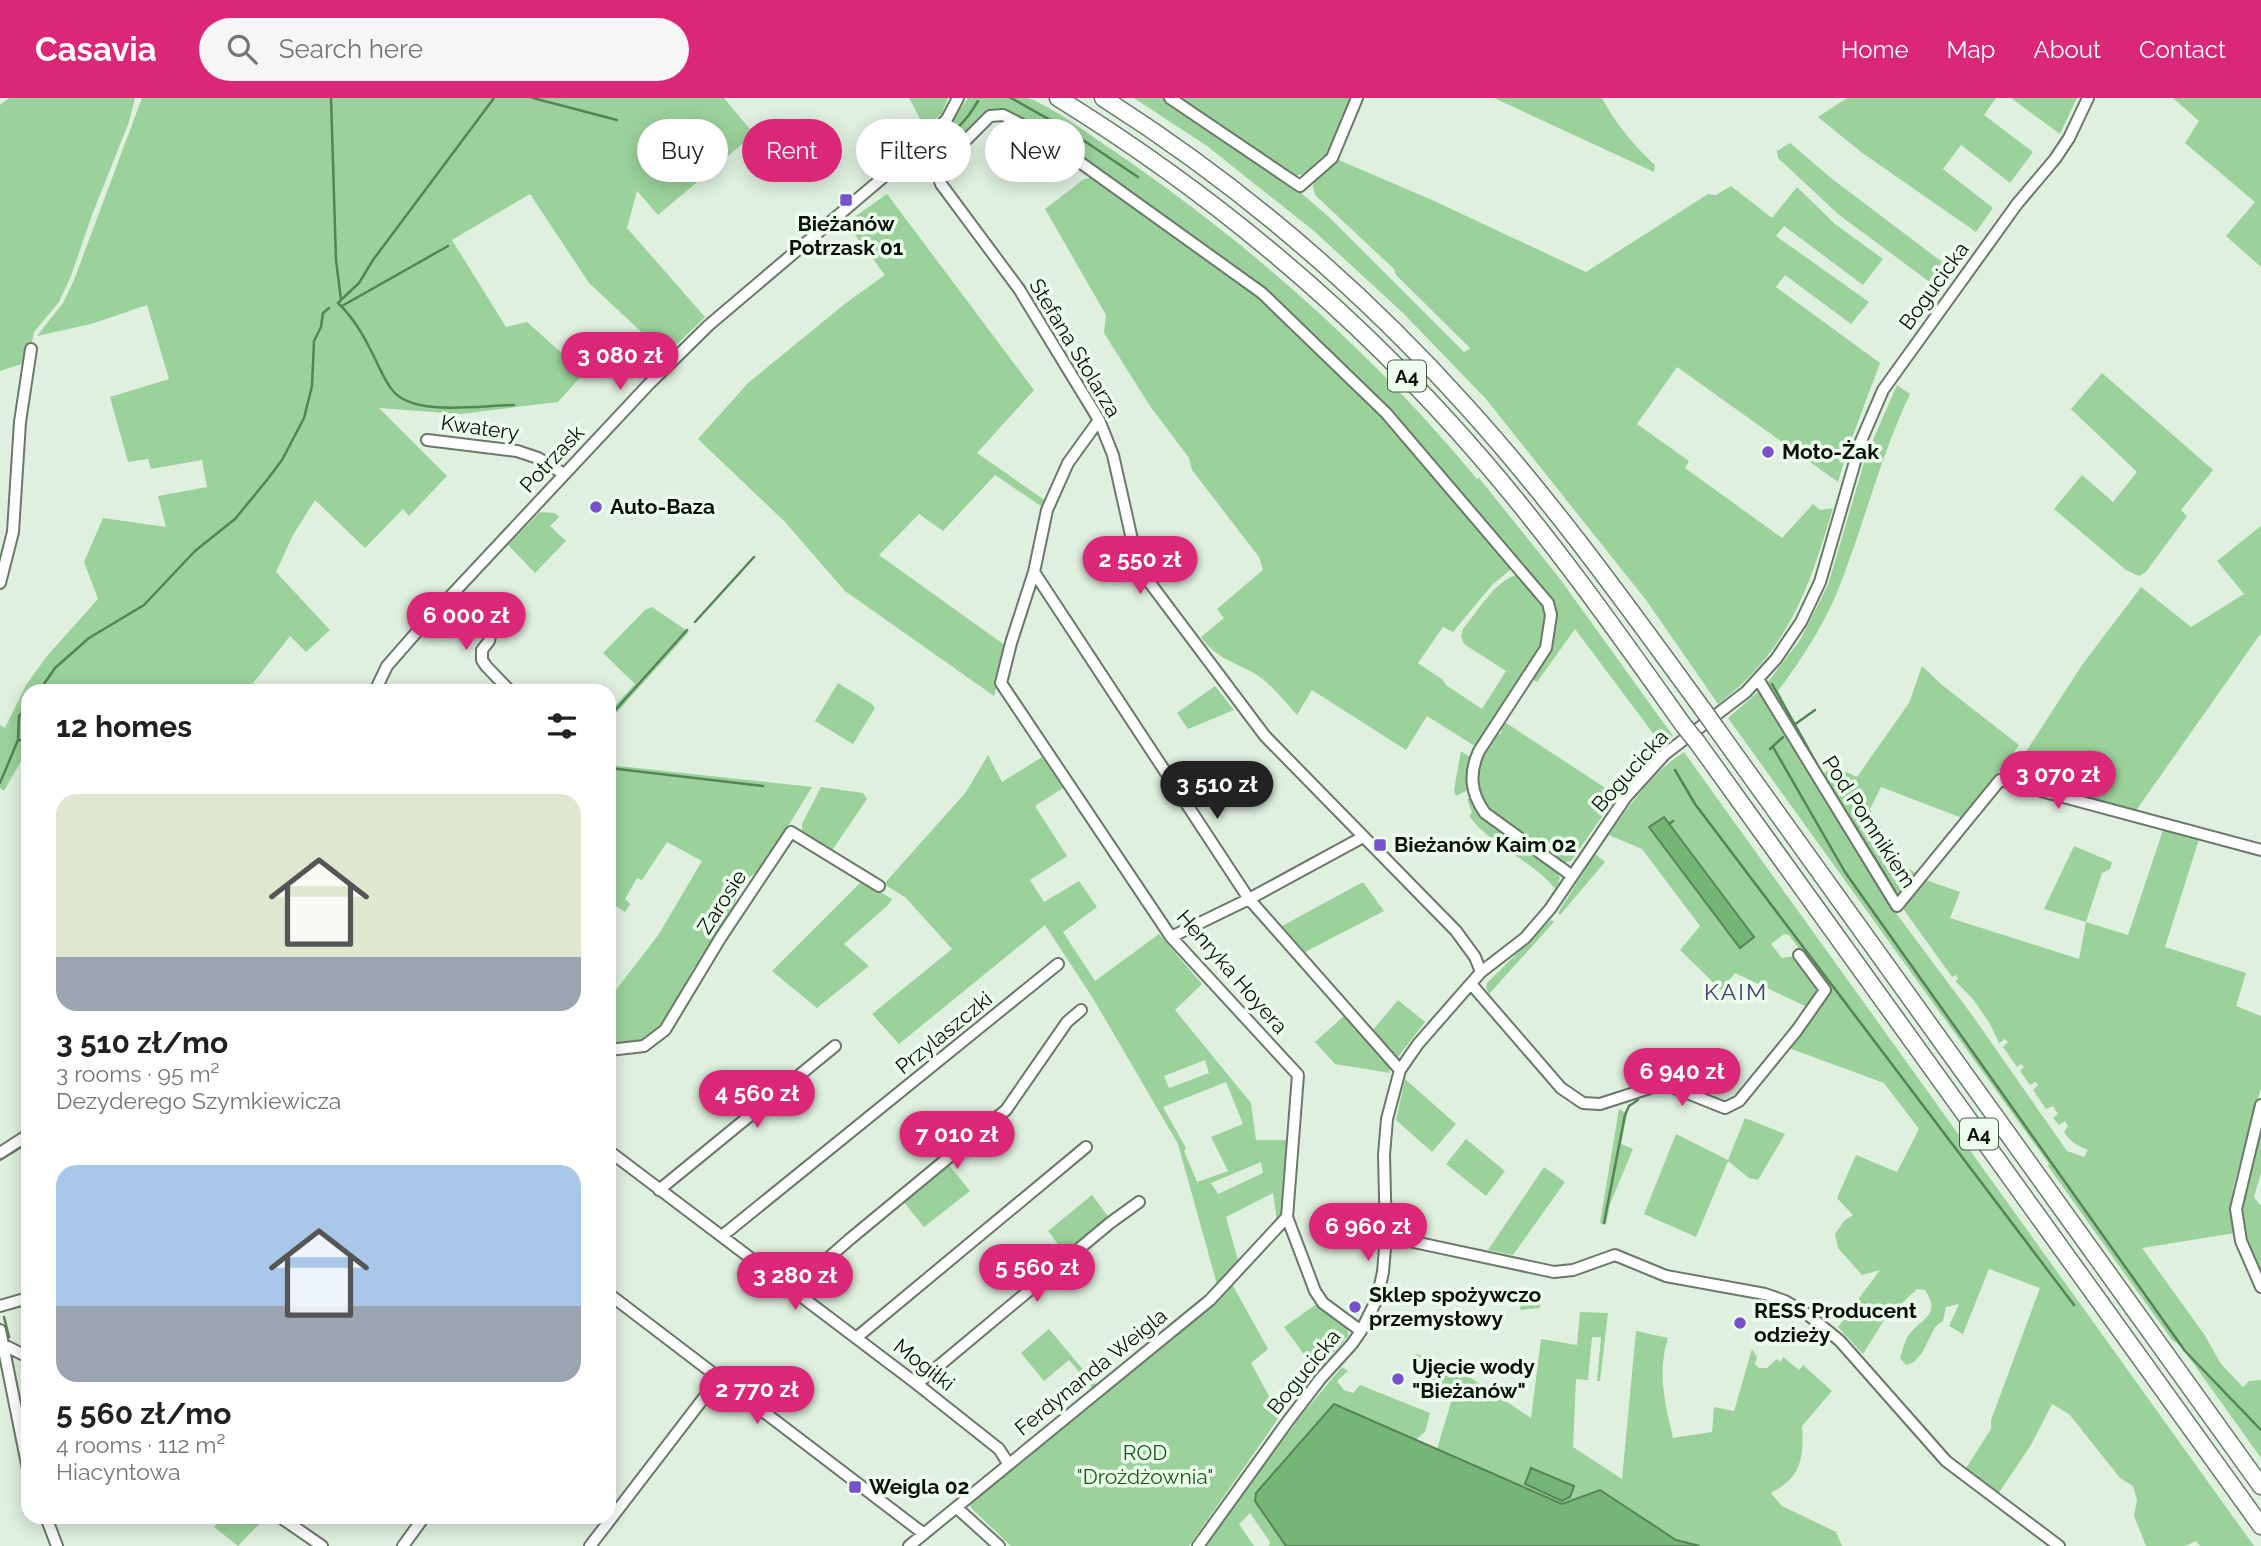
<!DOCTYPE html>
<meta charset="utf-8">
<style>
:root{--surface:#fff;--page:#f6f6f6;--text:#202124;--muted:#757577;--accent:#db2777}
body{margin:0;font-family:Raleway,sans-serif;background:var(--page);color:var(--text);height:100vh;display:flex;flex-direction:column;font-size:26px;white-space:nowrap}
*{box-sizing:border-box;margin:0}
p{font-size:23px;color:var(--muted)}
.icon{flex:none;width:38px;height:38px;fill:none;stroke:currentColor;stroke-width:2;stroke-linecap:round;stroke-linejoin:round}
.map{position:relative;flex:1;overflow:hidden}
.sheet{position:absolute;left:21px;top:586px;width:595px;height:840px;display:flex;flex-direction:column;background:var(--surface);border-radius:21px;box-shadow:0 4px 18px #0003}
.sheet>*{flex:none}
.banner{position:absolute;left:637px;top:21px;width:665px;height:63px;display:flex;gap:14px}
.price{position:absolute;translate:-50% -60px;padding:0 16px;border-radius:24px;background:var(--accent);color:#fff;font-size:23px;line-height:46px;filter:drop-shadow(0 2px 4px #0008)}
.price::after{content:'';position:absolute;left:50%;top:42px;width:21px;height:16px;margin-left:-10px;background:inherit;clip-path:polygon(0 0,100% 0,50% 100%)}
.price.active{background:#222;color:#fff}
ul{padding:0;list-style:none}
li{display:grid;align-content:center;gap:14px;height:371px;padding:0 35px}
li span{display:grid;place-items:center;height:217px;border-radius:21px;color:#555}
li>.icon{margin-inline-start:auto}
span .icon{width:126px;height:126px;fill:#fffc;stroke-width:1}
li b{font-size:30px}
h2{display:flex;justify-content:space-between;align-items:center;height:84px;padding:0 35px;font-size:30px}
.chip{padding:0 24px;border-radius:32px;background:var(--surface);box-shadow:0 4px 18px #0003;font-size:24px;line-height:63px}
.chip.active{background:var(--accent);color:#fff}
header{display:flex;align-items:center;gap:42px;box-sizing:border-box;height:98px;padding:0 35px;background:var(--accent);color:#fff}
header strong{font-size:33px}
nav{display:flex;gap:38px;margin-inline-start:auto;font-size:24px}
.search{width:490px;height:63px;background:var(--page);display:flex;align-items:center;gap:18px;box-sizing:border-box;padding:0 24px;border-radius:38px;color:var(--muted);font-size:26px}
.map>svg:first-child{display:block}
.green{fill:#9bd29b;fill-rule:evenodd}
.water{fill:#75b676;stroke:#558456;stroke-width:2}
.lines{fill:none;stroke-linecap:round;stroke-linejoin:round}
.stream{stroke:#558456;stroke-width:2.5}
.minor-casing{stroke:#6a7969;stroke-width:14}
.highway-casing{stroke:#6a7969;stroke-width:19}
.minor{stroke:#fff;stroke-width:10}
.highway{stroke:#fff;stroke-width:16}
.highway-bridge-casing{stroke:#6a7969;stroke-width:19;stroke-linecap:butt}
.highway-bridge{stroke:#fff;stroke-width:16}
.poi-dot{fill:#7951ca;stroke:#ecfdec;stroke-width:2.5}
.labels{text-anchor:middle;stroke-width:7;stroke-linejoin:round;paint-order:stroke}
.shield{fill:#ecfdec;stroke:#4e574e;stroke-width:2}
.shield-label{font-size:19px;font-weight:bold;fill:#0a100a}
.poi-label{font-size:21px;font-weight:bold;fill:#0a100a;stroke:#ecfdec;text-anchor:start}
.street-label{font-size:21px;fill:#0a100a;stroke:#ecfdec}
.park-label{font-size:21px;fill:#14591c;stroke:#ecfdec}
.neighbourhood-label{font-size:23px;letter-spacing:2px;fill:#4c3a77;stroke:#ecfdec}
</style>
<header>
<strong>Casavia</strong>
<div class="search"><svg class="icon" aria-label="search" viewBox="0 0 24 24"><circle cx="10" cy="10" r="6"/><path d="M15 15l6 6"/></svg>Search here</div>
<nav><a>Home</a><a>Map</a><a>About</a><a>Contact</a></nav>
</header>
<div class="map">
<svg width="2261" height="1448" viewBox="0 0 2261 1448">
<rect width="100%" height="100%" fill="#dff0df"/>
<!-- green -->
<path class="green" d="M9 0H135L129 24 92 117 71 178 59 204 34 234 28 264 0 273V7Z
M142 0H724L754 36 658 117 637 93 627 130 705 219 666 257 589 185 530 96 452 142 506 229 527 224 584 275 558 304 460 316 379 310 447 378 409 418 403 411 365 450 315 402 293 437 276 474 330 532 306 554 290 538 250 589 252 593H28V651L4 693 0 690V627L5 630 26 587 47 558 98 501 84 464 103 420 166 429 158 398 207 389 202 362 151 371 148 361 128 364 110 299 169 281 147 207 91 226 37 238 63 205 74 182Z
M909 0H948L942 15 925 30Z
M968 0C987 0 1008 0 1027 0 1043 3 1092 38 1108 49 1246 142 1372 254 1477 381L1479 380 1560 481 1673 638 1653 656 1622 690 1571 763 1562 765 1489 713 1476 691 1479 662 1496 633 1500 636 1502 633 1498 629 1503 623 1607 691 1655 638 1575 531 1537 584 1531 580C1550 551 1567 528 1546 494L1434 364 1263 192 1058 42 1042 32 995 12H988L946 52 936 55 934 49 937 43Z
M1134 0H1163L1300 94 1329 119 1464 254 1470 251 1468 248 1396 177 1394 171 1316 98C1306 77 1324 77 1334 60L1432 102 1586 174 1708 96 1716 97 1731 88 1772 120 1797 89 1835 126 1883 161 1863 187 1784 128 1776 138 1869 204 1851 226 1785 177 1776 189 1880 265 1849 348 1838 384 1677 269 1637 326 1689 363 1685 370 1782 440 1813 406 1820 412 1833 410C1809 491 1788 553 1718 606L1646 502 1486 301 1403 215 1314 133 1207 48Z
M1176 0H1352C1340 30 1331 74 1293 78Z
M1494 0H1602C1616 26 1633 47 1655 67L1654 74Z
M1847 0H1996L1984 17 2033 54 2010 85 1961 47 1943 71 1993 110 1976 134 1861 54 1818 19Z
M2011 0H2077L2060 36Z
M2173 0H2261V169L2226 138 2255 104 2185 45 2199 23Z
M1790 45 1831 80 1950 170 1935 188 1838 116 1778 60 1777 53Z
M1093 79 1266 202C1277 218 1293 238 1310 246L1384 317 1511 467 1510 472 1492 487 1453 534 1443 529 1418 565 1443 582 1446 587 1482 611 1506 573 1464 546 1461 538 1463 531C1478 513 1495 482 1519 476L1541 503 1545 514 1547 524 1543 547 1492 627 1490 626 1487 630 1489 632 1478 650 1427 618 1406 652 1312 592 1297 617C1283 602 1269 583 1252 574 1231 563 1215 559 1201 539L1224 520 1217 511 1263 472 1259 459 1192 372 1189 360 1150 308 1104 235 1106 217 1045 111 1084 81Z
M887 96 1034 292 977 355 1046 403 1044 410 995 377 943 433 919 416 879 457 1006 548 994 598 845 493 785 424 698 341 748 285 846 205 885 177 846 125Z
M2102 275 2213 372 2181 412 2187 418 2146 474 2139 478 2126 472 2054 411 2082 377 2113 404 2137 374 2071 311Z
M1897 287 1910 296C1879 361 1863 431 1836 497 1821 531 1800 564 1778 593L1823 676 1834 668 1857 679 1909 605 1922 568 1942 587 2019 647 1989 689 1962 720 1881 689 1870 711 1906 769 1919 777 1900 796 1892 795 1789 627 1784 611 1767 585 1800 542 1828 487 1866 358Z
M540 414 555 415 559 419 550 428 566 443 535 475 508 447Z
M2261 428V535L2135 714 2009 680 2082 567 2141 489 2191 529 2244 496 2217 463Z
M652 509 689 534 609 623V614L635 586 603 555 645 512Z
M838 585 872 606 875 610 853 646 815 623Z
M1215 588 1234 612 1188 631 1177 615Z
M1758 594 1761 595 1884 799 1972 917 2067 1053 2084 1059 2088 1052C2078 1048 2070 1044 2064 1034L2068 1028 2065 1023 2059 1027 2053 1020 2058 1016 2053 1008 2046 1011 2033 992 2038 987 2035 984 2030 987 2020 973 2024 969 2021 966 2017 969 2003 949 2008 944 2005 941 1999 945 1989 924 1972 900 1955 883 1958 881 1956 877 1952 879 1904 812 1903 807 1923 781 1960 794 1950 820 2079 861 2086 824 2044 811 2074 748 2112 764 2110 771 2102 775 2086 824 2128 837 2164 729 2200 738 2165 849 2246 875 2236 908 2261 918V990L2233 1090 2232 1109 2235 1135 2142 1150 2204 1236 2221 1266 2243 1289 2249 1283 2261 1282V1360L2180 1247 2172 1242 2048 1068 2049 1066 1728 620Z
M1461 653 1471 660 1466 679 1468 692 1456 698 1454 692Z
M1684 654 2254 1448H2200L2196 1443 2185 1448H2146L2134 1418 2137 1402 2133 1388 2120 1380 2069 1316 2052 1306 2031 1347 1998 1396 1965 1372 1991 1331V1322L2040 1190 1989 1171 1963 1236 1949 1228 1959 1206 1946 1209 1943 1223 1935 1229 1922 1255 1914 1264 1906 1267 1900 1260C1903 1252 1905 1240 1911 1234 1926 1218 1940 1216 1925 1192L1917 1191 1900 1207 1891 1211 1863 1256 1838 1229 1880 1172 1862 1177 1838 1150 1835 1136 1844 1123 1853 1117 1837 1100 1856 1057 1897 1074 1919 1031 1884 985 1786 949 1830 893 1789 837 1784 836 1771 846 1782 860 1795 858 1822 893 1809 910 1735 875 1721 892 1680 852 1700 828 1642 751 1609 737C1630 706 1652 675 1684 654Z
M988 657 1002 684 1042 659 1063 690 1035 708 1067 758 1030 782 1044 804 1079 783 1097 809 1063 834 1095 883 1159 836 1202 886 1175 912 1251 1005 1256 1042H1287L1281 1118 1277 1123 1273 1095 1226 1119 1239 1166 1218 1190 1178 1046 1094 902 1045 827 899 946 872 916 952 851 906 800 884 786 966 694ZM1205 962 1209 975 1169 990 1164 978ZM1226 984 1243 1026 1211 1039 1228 1073 1197 1084 1184 1053 1186 1050 1163 1009ZM1261 1064 1263 1075 1218 1096 1211 1085Z
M609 667 812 689 762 771 748 780 740 789 731 817 698 868 694 869C681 893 671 934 642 944 633 947 619 946 609 947V901L659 836 702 763 667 744 642 782 637 780 625 801 630 806 625 814 609 804Z
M821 689 863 695 867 701 831 754 802 733V726Z
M1471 700C1490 732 1528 753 1557 774L1560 780 1556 792C1533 762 1492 749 1469 718L1472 714 1467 701Z
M1595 756 1605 764 1560 817 1558 815Z
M862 783 892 801 888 807 844 846 869 868 817 910 772 873Z
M1363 784 1384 813 1305 854 1282 828Z
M1551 822 1554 824 1489 896 1486 890 1487 885Z
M1398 902 1425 924 1398 959 1373 932Z
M1345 917 1388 964 1390 975 1335 966 1315 944Z
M1405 981 1456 1026 1432 1054 1396 1022Z
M1619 1011 1627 1016 1621 1046 1633 1051 1610 1106 1606 1127 1600 1125Z
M1745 1020 1785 1036 1758 1082 1749 1080 1728 1063 1696 1139 1644 1116 1676 1036 1728 1062Z
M2261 1029V1075L2254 1099 2261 1108V1177L2245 1141 2239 1106 2251 1075 2249 1072Z
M1466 1041 1505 1073 1486 1098 1446 1066Z
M949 1067 970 1093 924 1129 903 1103Z
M1544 1069 1565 1084 1513 1157 1488 1152Z
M1092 1097 1111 1122 1087 1141 1083 1140 1077 1145V1149L1067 1158 1048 1133Z
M1253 1159 1232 1186 1268 1251 1251 1265 1280 1318 1189 1448H1011L972 1411 970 1407 972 1400Z
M1524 1191 1541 1192 1540 1210 1520 1212Z
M1318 1205 1345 1226 1349 1237 1317 1274 1284 1229Z
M1580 1214 1608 1215 1600 1283H1597L1601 1239H1592L1588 1282 1576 1281 1573 1349 1622 1381 1636 1233 1668 1240C1657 1274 1665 1306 1673 1340L1712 1334 1714 1309 1734 1313 1752 1251 1757 1259 1755 1266 1759 1270H1767L1777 1261 1781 1264 1783 1259 1799 1272 1803 1267 1832 1293 1802 1328C1804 1361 1801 1379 1771 1395L1782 1408 1836 1434 1842 1448H1700L1677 1442 1600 1392 1562 1406 1437 1351 1455 1291C1440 1288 1416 1274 1412 1259L1417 1256 1468 1278 1531 1320 1541 1241 1577 1247Z
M1049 1231 1097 1288 1093 1291 1069 1262 1044 1283 1021 1255Z
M1342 1269 1348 1273 1337 1283 1344 1292 1353 1295 1360 1287 1430 1315 1425 1334 1415 1342 1334 1306 1256 1403 1286 1448H1269L1270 1444 1250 1415 1239 1426 1254 1448H1205L1299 1320Z
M223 1419H266L238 1448 214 1429Z"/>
<!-- water -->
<path class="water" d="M1664 719 1754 839 1740 850 1649 729Z
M1334 1306 1562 1406 1600 1392 1676 1442 1700 1448H1286L1255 1403 1256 1395Z
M1531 1370 1574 1388 1570 1399 1562 1403 1525 1386Z"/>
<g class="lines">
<!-- stream -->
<path class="stream" d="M331 0 336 162 341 202 338 205C357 223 368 246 379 269 383 277 387 286 393 293 415 319 481 307 514 307
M533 0 617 22
M1011 0 1068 32 1138 79
M941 49 969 17 978 3
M342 201 359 185 373 162 494 0
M342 208 448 148
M695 524 754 459
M1772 586 1823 677 1895 793
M39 593 55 570 89 540 144 507 195 453 235 421 267 382 282 362 304 320 312 288 314 243 321 229 323 215 329 210
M609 619 687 532
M1794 627 1815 612
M18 642 28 643
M1773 649 1845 774 2185 1253 2261 1332
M1770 651 1783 639
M609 670 763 688
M1675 672 1695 706 2074 1207
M0 685 18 642 19 618 28 607
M1669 726 1673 723
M0 1062 28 1045
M1604 1125 1625 1017 1629 1008 1638 1002
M4 1219 9 1239"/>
<defs>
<path id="minor" d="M1170 0 1300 88 1332 60 1357 0
M920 48 934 66 941 86 1019 191 1099 322 1113 357 1133 446 1150 485 1265 638 1456 833 1475 859 1481 874
M934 66 955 53 990 18 1003 17 1042 37 1262 195 1386 315 1548 505 1551 517 1546 550 1479 653C1469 675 1470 694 1485 715L1571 777
M1099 322 1068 365 1047 412 1034 474 1011 545 1001 585 1171 839 1298 977 1287 1119 1315 1193 1323 1205 1361 1233
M427 342 517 353 538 360 564 376
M1034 474 1249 801 1400 972
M0 485 13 434 20 324 31 251
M454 495 491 533 489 543 482 552V562L486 568 510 593
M1758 581 1897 808 2000 682 2261 752
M375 593 387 568 415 536 649 286 709 227 920 48 947 21 958 0
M1171 839 1249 801 1363 739
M1472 887 1561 990 1583 1005 1600 1006 1656 988H1670L1725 1010 1739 1003 1797 932 1825 892 1799 857
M609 952 644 948 665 932 721 839 791 734 879 788
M2261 1007 2236 1111 2241 1143 2261 1189
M609 1053 917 1286 999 1351 1008 1365
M0 1055 28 1037
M659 1092 835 948
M722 1138 1058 866
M1386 1138 1554 1174 1573 1172 1615 1157 1666 1178 1765 1196 1785 1203 1807 1216 1840 1243 1946 1363 2059 1448
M792 1192 850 1141 1006 1012 1067 924 1081 912
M609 1196 924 1436
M0 1208 28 1200
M0 1232 28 1371
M856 1240 1086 1049
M4 1247 28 1259
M917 1286 1110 1125 1139 1104
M957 1410 999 1448
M46 1419 57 1448
M280 1419 322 1448
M403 1448 424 1419
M590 1448 719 1280
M909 1448 1210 1202 1287 1119
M1198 1448 1288 1323 1321 1280 1352 1246 1361 1233 1377 1201 1383 1174 1386 1138 1384 1057 1387 1021 1400 972 1418 946 1481 874 1525 840 1550 811 1626 699 1665 656 1746 594 1776 561 1801 524 1820 484 1861 343 1883 292 2017 106 2055 61 2069 40 2088 0"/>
<path id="highway" d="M1058 0C1218 99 1361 220 1483 362 1556 447 1620 538 1684 628
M1103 0C1237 85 1360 190 1466 308 1553 404 1628 509 1704 613
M1716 630 2261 1388
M1697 644 2261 1428"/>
</defs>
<!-- minor casing -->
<use href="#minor" class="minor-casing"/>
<!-- highway casing -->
<use href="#highway" class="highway-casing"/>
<!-- minor -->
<use href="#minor" class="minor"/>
<!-- highway -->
<use href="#highway" class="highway"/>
<defs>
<path id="highway-bridge" d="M1704 613 1716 630
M1684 628 1697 644"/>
</defs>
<!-- highway-bridge casing -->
<use href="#highway-bridge" class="highway-bridge-casing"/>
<!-- highway-bridge -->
<use href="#highway-bridge" class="highway-bridge"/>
</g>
<!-- markers -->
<g class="poi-dot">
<rect x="839" y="95" width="14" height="14" rx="3.5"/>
<circle cx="1768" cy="354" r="7"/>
<circle cx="596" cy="409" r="7"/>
<rect x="1373" y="740" width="14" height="14" rx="3.5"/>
<circle cx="1355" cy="1209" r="7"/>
<circle cx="1740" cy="1225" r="7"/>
<circle cx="1398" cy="1281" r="7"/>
<rect x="848" y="1382" width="14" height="14" rx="3.5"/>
</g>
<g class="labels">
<!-- shield labels -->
<g class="shield">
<rect x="1388" y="262.5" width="38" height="31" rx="5"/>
<rect x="1960" y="1020.5" width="38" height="31" rx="5"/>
</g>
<g class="shield-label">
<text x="1407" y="285">A4</text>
<text x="1979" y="1043">A4</text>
</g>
<!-- poi labels -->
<g class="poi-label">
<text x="846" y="133" text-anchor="middle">Bieżanów<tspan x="846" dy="24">Potrzask 01</tspan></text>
<text x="1782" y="361">Moto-Żak</text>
<text x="610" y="416">Auto-Baza</text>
<text x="1394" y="754">Bieżanów Kaim 02</text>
<text x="1369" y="1204">Sklep spożywczo<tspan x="1369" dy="24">przemysłowy</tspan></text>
<text x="1754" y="1220">RESS Producent<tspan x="1754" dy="24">odzieży</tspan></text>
<text x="1412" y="1276">Ujęcie wody<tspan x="1412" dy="24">"Bieżanów"</tspan></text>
<text x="869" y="1396">Weigla 02</text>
</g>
<!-- street labels -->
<g class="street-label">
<text transform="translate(1934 188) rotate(-54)" y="7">Bogucicka</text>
<text transform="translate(1075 250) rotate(59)" y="7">Stefana Stolarza</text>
<text transform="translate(480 330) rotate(8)" y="7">Kwatery</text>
<text transform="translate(552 361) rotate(-47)" y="7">Potrzask</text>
<text transform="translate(1630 673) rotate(-48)" y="7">Bogucicka</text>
<text transform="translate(1869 724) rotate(57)" y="7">Pod Pomnikiem</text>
<text transform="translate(722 804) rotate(-57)" y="7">Zarosie</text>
<text transform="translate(1232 874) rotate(49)" y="7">Henryka Hoyera</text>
<text transform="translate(944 935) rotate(-39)" y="7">Przylaszczki</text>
<text transform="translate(924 1267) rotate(38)" y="7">Mogiłki</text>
<text transform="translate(1091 1274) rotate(-39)" y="7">Ferdynanda Weigla</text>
<text transform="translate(1304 1274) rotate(-51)" y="7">Bogucicka</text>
</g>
<!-- park labels -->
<g class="park-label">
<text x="1145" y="1362">ROD<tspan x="1145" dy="24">"Drożdżownia"</tspan></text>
</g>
<!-- neighbourhood labels -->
<g class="neighbourhood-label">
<text x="1736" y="902">KAIM</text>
</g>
</g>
</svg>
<b class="price" style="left:620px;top:294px">3 080 zł</b>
<b class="price" style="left:1140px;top:498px">2 550 zł</b>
<b class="price" style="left:466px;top:554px">6 000 zł</b>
<b class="price" style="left:2058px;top:713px">3 070 zł</b>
<b class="price active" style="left:1217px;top:723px">3 510 zł</b>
<b class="price" style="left:1682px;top:1010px">6 940 zł</b>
<b class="price" style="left:757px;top:1032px">4 560 zł</b>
<b class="price" style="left:957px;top:1073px">7 010 zł</b>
<b class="price" style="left:1368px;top:1165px">6 960 zł</b>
<b class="price" style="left:1037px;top:1206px">5 560 zł</b>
<b class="price" style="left:795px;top:1214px">3 280 zł</b>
<b class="price" style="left:757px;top:1328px">2 770 zł</b>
<div class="banner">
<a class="chip">Buy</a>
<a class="chip active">Rent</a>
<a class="chip">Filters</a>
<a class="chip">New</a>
</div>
<section class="sheet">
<h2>12 homes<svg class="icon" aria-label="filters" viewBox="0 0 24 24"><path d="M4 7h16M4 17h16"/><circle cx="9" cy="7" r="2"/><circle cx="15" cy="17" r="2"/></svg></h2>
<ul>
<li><span style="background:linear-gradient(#dfe7d0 75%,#9aa5b1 0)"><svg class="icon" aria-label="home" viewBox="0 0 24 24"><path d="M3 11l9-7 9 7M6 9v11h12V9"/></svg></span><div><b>3 510 zł/mo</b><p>3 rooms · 95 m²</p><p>Dezyderego Szymkiewicza</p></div></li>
<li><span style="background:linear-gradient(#a9c7e8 65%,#9aa5b1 0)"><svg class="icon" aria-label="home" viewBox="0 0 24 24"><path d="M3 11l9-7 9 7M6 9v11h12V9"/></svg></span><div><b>5 560 zł/mo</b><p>4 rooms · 112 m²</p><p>Hiacyntowa</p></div></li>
</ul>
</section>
</div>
